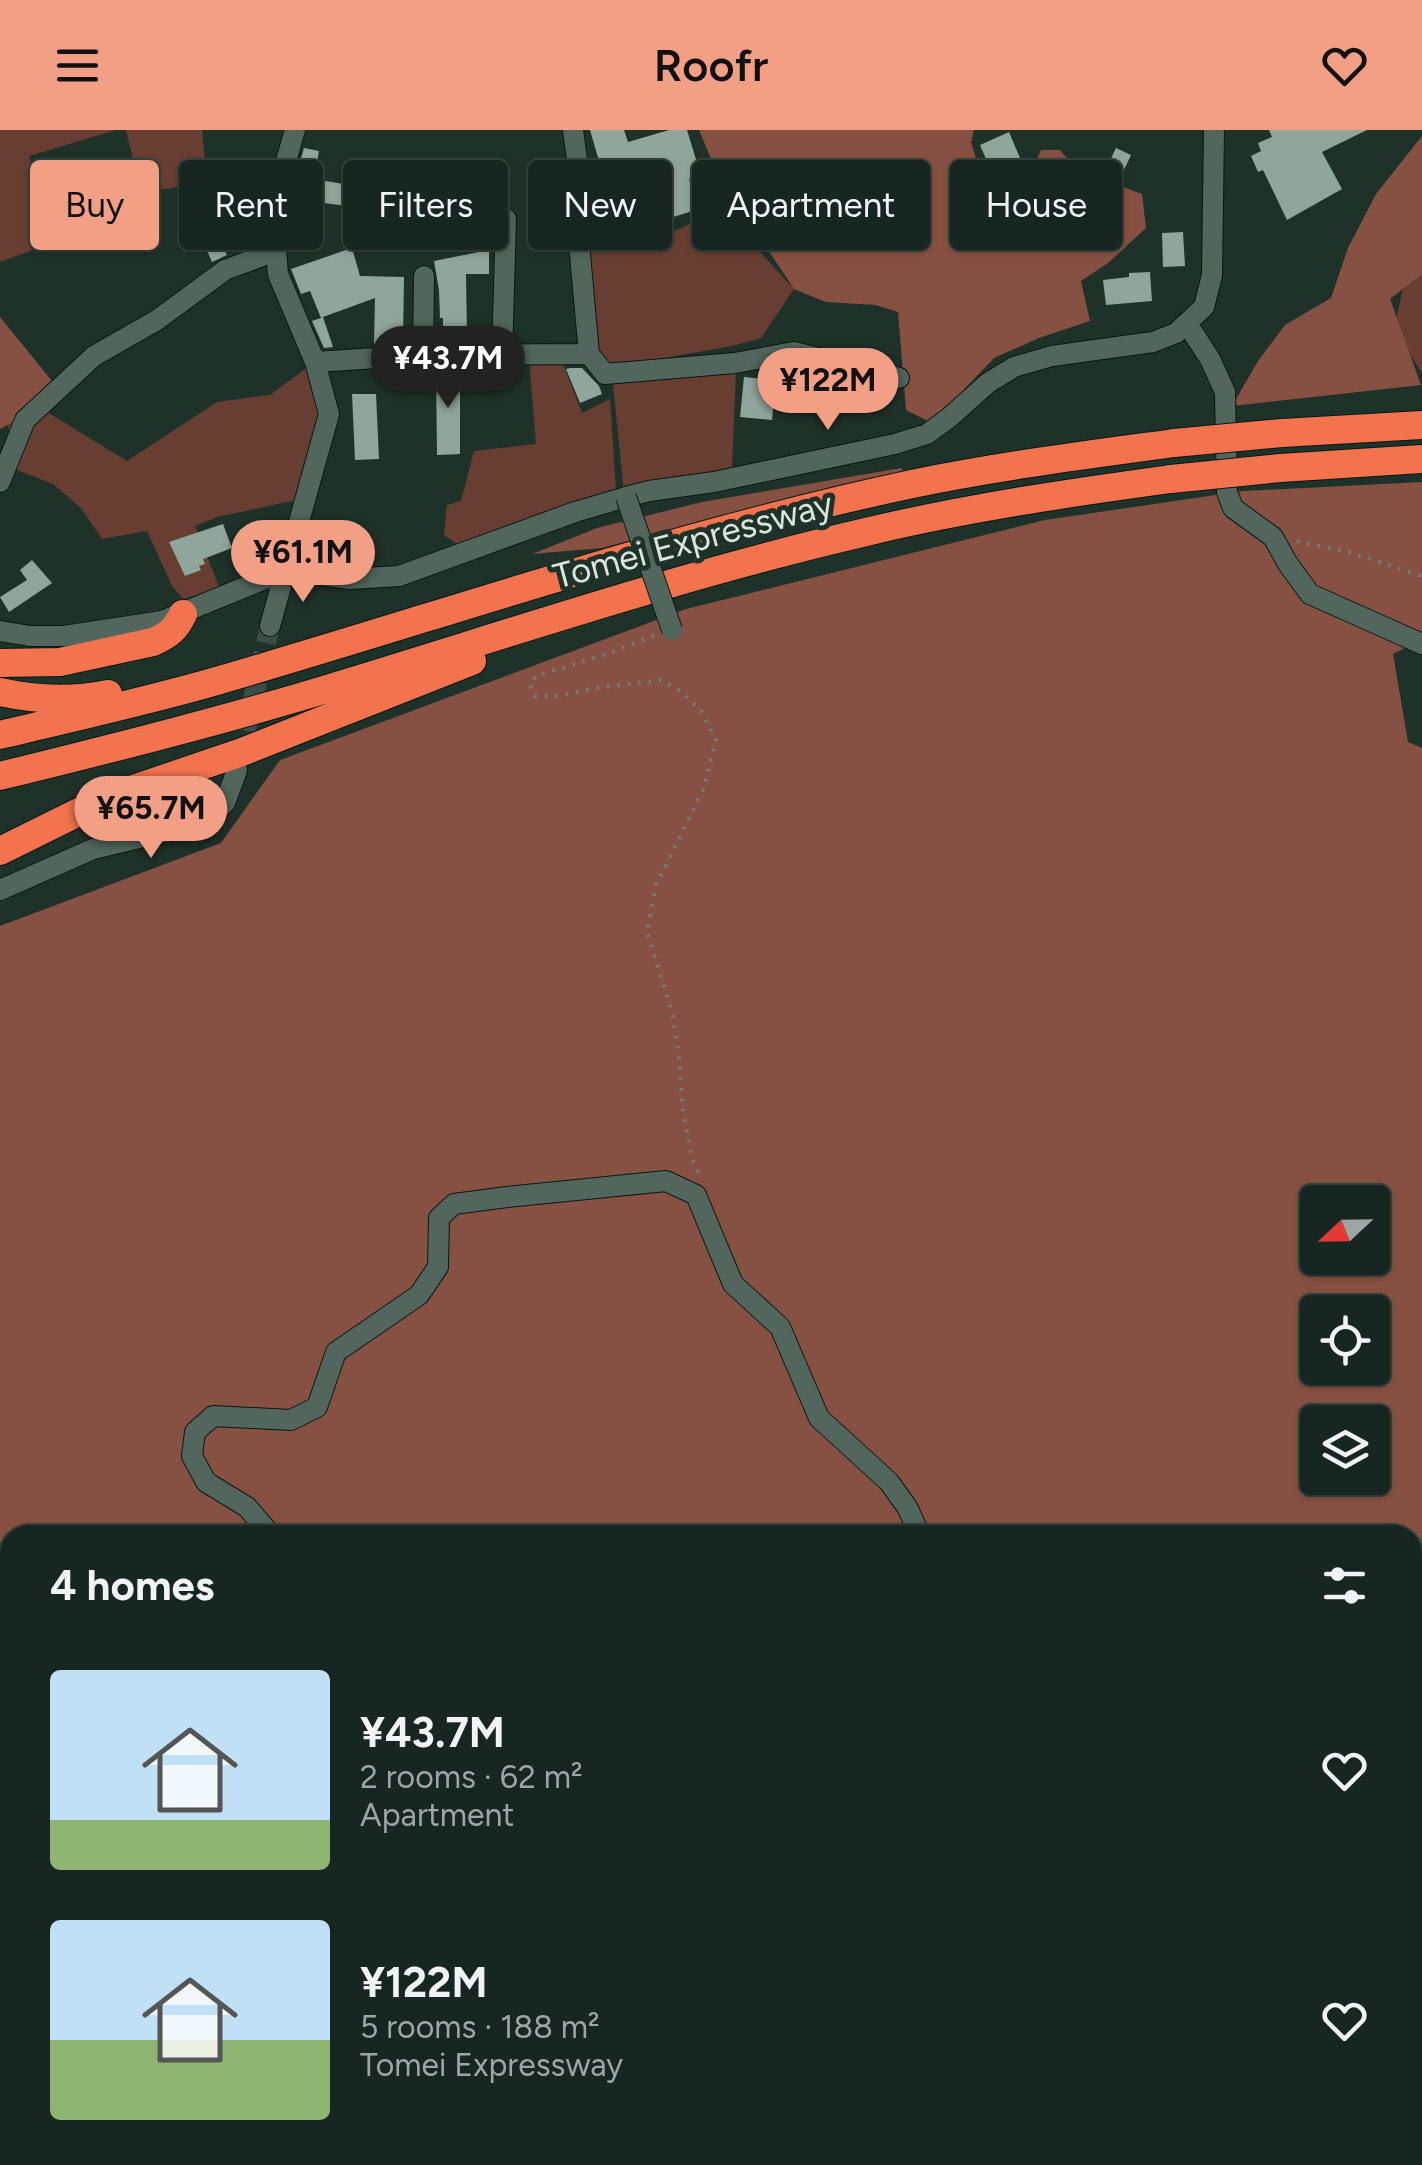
<!DOCTYPE html>
<meta charset="utf-8">
<style>
:root{--surface:#172620;--page:#24322d;--text:#f1f3f6;--muted:#9ea5a5;--line:#36433e;--accent:#f39f86}
body{margin:0;font-family:Figtree,sans-serif;background:var(--page);color:var(--text);height:100vh;display:flex;flex-direction:column;font-size:38px;white-space:nowrap}
*{box-sizing:border-box;margin:0}
p{font-size:32px;color:var(--muted)}
.icon{flex:none;width:55px;height:55px;fill:none;stroke:currentColor;stroke-width:2;stroke-linecap:round;stroke-linejoin:round}
.map{position:relative;flex:1;overflow:hidden}
.side{position:absolute;left:0px;top:1395px;width:1422px;height:640px;display:flex;flex-direction:column;background:var(--surface);border-radius:30px 30px 0 0;box-shadow:0 2px 8px #0004,0 0 0 2px var(--line)}
.side>*{flex:none}
.guide{position:absolute;left:30px;top:30px;width:1362px;height:90px;display:flex;gap:20px}
.needle{width:65px;rotate:248deg}
.buttons{position:absolute;left:1300px;top:1055px;display:grid;gap:20px}
.buttons a{display:grid;place-items:center;width:90px;height:90px;border-radius:10px;background:var(--surface);box-shadow:0 2px 8px #0004,0 0 0 2px var(--line);font-size:50px}
.price{position:absolute;translate:-50% -85px;padding:0 22px;border-radius:35px;background:var(--accent);color:#111;font-size:32px;line-height:65px;filter:drop-shadow(0 2px 5px #0008)}
.price::after{content:'';position:absolute;left:50%;top:60px;width:30px;height:22px;margin-left:-15px;background:inherit;clip-path:polygon(0 0,100% 0,50% 100%)}
.price.active{background:#222;color:#fff}
ul{padding:0;list-style:none}
li{display:flex;align-items:center;gap:30px;height:250px;padding:0 50px}
li span{display:grid;place-items:center;flex:none;width:280px;height:200px;border-radius:10px;color:#555}
li>.icon{margin-inline-start:auto}
span .icon{width:120px;height:120px;fill:#fffc;stroke-width:1}
li b{font-size:42px}
h2{display:flex;justify-content:space-between;align-items:center;height:120px;padding:0 50px;font-size:42px}
.pill{padding:0 35px;border-radius:10px;background:var(--surface);box-shadow:0 2px 8px #0004,0 0 0 2px var(--line);font-size:35px;line-height:90px}
.pill.active{background:var(--accent);color:#111}
header{display:flex;justify-content:space-between;align-items:center;height:130px;padding:0 50px;background:var(--accent);color:#111;font-size:45px;font-weight:600}
.map>svg:first-child{display:block}
.green{fill:#683e32}
.forest{fill:#865142;fill-rule:evenodd}
.lines{fill:none;stroke-linecap:round;stroke-linejoin:round}
.river{stroke:#24644e;stroke-width:32}
.building{fill:#90a59c}
.minor-tunnel{stroke:#3b4d45;stroke-width:20;stroke-dasharray:20 10;stroke-linecap:butt}
.minor-casing{stroke:#071913;stroke-width:22}
.highway-casing{stroke:#071913;stroke-width:30}
.path{stroke:#6f7f78;stroke-width:4;stroke-dasharray:2.5 8;stroke-linecap:butt}
.minor{stroke:#52665d;stroke-width:20}
.highway{stroke:#f3734e;stroke-width:28}
.minor-bridge-casing{stroke:#071913;stroke-width:22;stroke-linecap:butt}
.highway-bridge-casing{stroke:#071913;stroke-width:30;stroke-linecap:butt}
.minor-bridge{stroke:#52665d;stroke-width:20}
.highway-bridge{stroke:#f3734e;stroke-width:28}
.labels{text-anchor:middle;stroke-width:10;stroke-linejoin:round;paint-order:stroke}
.street-label{font-size:35px;fill:#dae5e0;stroke:#1f322a}
</style>
<header><svg class="icon" aria-label="menu" viewBox="0 0 24 24"><path d="M4 6h16M4 12h16M4 18h16"/></svg>Roofr<svg class="icon" aria-label="heart" viewBox="0 0 24 24"><path d="M12 20l-8-8c-3-5 5-10 8-4 3-6 11-1 8 4z"/></svg></header>
<div class="map">
<svg width="1422" height="2035" viewBox="0 0 1422 2035">
<rect width="100%" height="100%" fill="#1f322a"/>
<!-- green -->
<path class="green" d="M0 0H116L29 26 57 111 0 132Z
M126 0H202L207 52 141 63Z
M727 62 760 122 794 159 761 208 732 216 613 237 599 228 587 110 641 117 700 89Z
M1422 142V243L1394 199 1404 154Z
M529 228 561 229 582 283 610 269 616 360 457 414 444 405 447 375 461 371 474 321 536 314Z
M308 237 324 278 301 369 217 387 195 396 220 459 183 469 172 456 147 401 102 409 81 378 53 354 17 340 8 295 39 277 127 331 217 272 270 265Z
M736 242 732 338 624 362 612 245Z"/>
<!-- forest -->
<path class="forest" d="M699 0H974L971 12 986 63 1032 39 1041 20H1060L1077 40 1142 64 1146 98 1108 133 1081 151 1090 191 1039 208 994 228 954 270 930 292 906 280 898 182 876 175 826 172 794 159 717 43Z
M1422 6V144L1390 169 1421 255 1232 276 1258 231 1285 195 1331 168 1348 118 1376 64Z
M0 187 52 251 42 276 0 299Z
M902 338 903 344 790 369 602 418 532 424 597 398 702 372Z
M1422 352V509L1393 524 1408 612 1422 618V2035H1106L1081 2025H1412V1405H10V1489L0 1469V796L221 713 280 630 686 479 1045 390 1243 361ZM1318 1072H1372V1128H1318ZM1318 1182H1372V1238H1318ZM1318 1292H1372V1348H1318Z"/>
<g class="lines">
<!-- river -->
<path class="river" d="M0 1716 10 1719
M483 2025 495 2035
M803 2035C828 2021 864 2031 892 2035"/>
</g>
<!-- building -->
<path class="building" d="M590 0H624L628 12 669 0H687L701 46 689 49 699 79 670 88 663 62 655 65 653 60 650 61 646 51 608 62Z
M1269 0H1367L1322 22 1342 59 1287 90 1263 40 1258 42 1251 26 1261 21 1258 13 1272 7Z
M1009 2 1023 35 994 48 980 15Z
M304 18 319 21 314 49 355 56 354 63 414 73 409 105 360 99 363 78 316 72 313 111 289 109 292 61Z
M1116 18 1131 25 1117 55 1102 47Z
M211 55 224 79 217 84 231 111 226 113 228 117 224 119 227 125 212 132 192 86 202 81 193 65Z
M1183 102 1185 136 1163 137 1162 103Z
M352 118 360 146 404 147 403 211 374 214 375 168 323 187 333 217 324 218 312 191 321 188 310 161 301 164 291 139Z
M489 120V144H466L467 207H448V203H443V188H440L439 160 434 131Z
M1150 142 1152 171 1106 175 1103 150 1129 147V143Z
M570 238H582L599 256 602 264 580 273 566 239Z
M436 239H460V324L437 325Z
M744 247 776 250 772 290 740 287Z
M352 264H376L379 329 355 330Z
M223 394 232 418 203 429 205 434 199 436 201 440 185 446 169 412Z
M32 430 52 453 9 482 0 467 27 450 20 440Z"/>
<g class="lines">
<!-- minor-tunnel -->
<path class="minor-tunnel" d="M239 630 270 496"/>
<defs>
<path id="minor" d="M573 0 584 82 579 113 589 224 605 244 735 233 794 222 899 248
M219 42 240 48 283 44
M1188 195 1210 229 1225 262 1227 362 1233 378 1273 407 1288 434 1310 464 1422 514
M423 225 424 146
M502 225 506 89
M315 232 423 225 589 224
M0 352 25 290 94 226 157 190 225 140 276 121
M270 496 329 284 315 232 278 144 275 107 278 59 295 0
M0 501 30 506H64L162 491 287 440 349 449 399 446 575 382 626 367 649 361 714 352 895 314 927 304 950 287 988 253 1014 237 1052 226 1153 212 1176 203 1204 177 1212 145 1214 0
M0 760 93 719 202 693 225 673 237 640
M271 1405 247 1377 206 1352 192 1326 195 1302 213 1286 291 1290 317 1277 336 1222 419 1165 438 1137 439 1088 454 1074 507 1067 666 1051 696 1065 733 1154 780 1197 819 1288 889 1352 907 1377 920 1405
M0 1441 3 1446 0 1449
M0 1564 10 1574
M1412 1618 1417 1614 1422 1599
M0 1666 10 1673
M0 1878 10 1881
M0 2008 10 1992
M0 2020 29 2035
M146 2025 158 2035
M444 2025 458 2035
M612 2025 627 2035
M999 2025 1012 2035
M740 2035 762 2025"/>
<path id="highway" d="M1282 303 1422 295
M1280 338 1422 329
M0 533 60 532 153 512C169 505 176 499 183 484
M0 562C35 570 73 571 108 564
M0 605C74 587 148 571 220 550 450 483 677 404 912 354 999 336 1086 325 1174 313
M0 646C115 618 230 589 343 554 517 501 689 443 866 402 966 378 1068 363 1171 349
M0 721 107 668 242 622 472 531"/>
</defs>
<!-- minor casing -->
<use href="#minor" class="minor-casing"/>
<!-- highway casing -->
<use href="#highway" class="highway-casing"/>
<!-- path -->
<path class="path" d="M1297 411 1349 422 1422 446
M654 506 601 526 536 546 530 555 535 566H561L594 558 661 550 683 563 701 581 716 610 704 658 656 755 647 802 672 882 679 927 683 980 692 1029 700 1046
M1412 1772 1422 1773"/>
<!-- minor -->
<use href="#minor" class="minor"/>
<!-- highway -->
<use href="#highway" class="highway"/>
<defs>
<path id="minor-bridge" d="M626 367 672 500"/>
<path id="highway-bridge" d="M1174 313 1282 303
M1171 349 1280 338"/>
</defs>
<!-- minor-bridge casing -->
<use href="#minor-bridge" class="minor-bridge-casing"/>
<!-- highway-bridge casing -->
<use href="#highway-bridge" class="highway-bridge-casing"/>
<!-- minor-bridge -->
<use href="#minor-bridge" class="minor-bridge"/>
<!-- highway-bridge -->
<use href="#highway-bridge" class="highway-bridge"/>
</g>
<g class="labels">
<!-- street labels -->
<g class="street-label">
<text transform="translate(693 410) rotate(-15)" y="12">Tomei Expressway</text>
</g>
</g>
</svg>
<div class="buttons">
<a><svg class="needle" viewBox="-14 -14 28 28"><path d="M0-13l5 13h-10z" fill="#e53935"/><path d="M0 13l5-13h-10z" fill="#9ea5a5"/></svg></a>
<a><svg class="icon" aria-label="locate" viewBox="0 0 24 24"><circle cx="12" cy="12" r="6"/><path d="M12 2v4M12 18v4M2 12h4M18 12h4"/></svg></a>
<a><svg class="icon" aria-label="layers" viewBox="0 0 24 24"><path d="M12 4l9 5-9 5-9-5zM3 14l9 5 9-5"/></svg></a>
</div>
<b class="price active" style="left:448px;top:281px">¥43.7M</b>
<b class="price" style="left:828px;top:303px">¥122M</b>
<b class="price" style="left:303px;top:475px">¥61.1M</b>
<b class="price" style="left:151px;top:731px">¥65.7M</b>
<div class="guide">
<a class="pill active">Buy</a>
<a class="pill">Rent</a>
<a class="pill">Filters</a>
<a class="pill">New</a>
<a class="pill">Apartment</a>
<a class="pill">House</a>
</div>
<section class="side">
<h2>4 homes<svg class="icon" aria-label="filters" viewBox="0 0 24 24"><path d="M4 7h16M4 17h16"/><circle cx="9" cy="7" r="2"/><circle cx="15" cy="17" r="2"/></svg></h2>
<ul>
<li><span style="background:linear-gradient(#bfe0f5 75%,#8fb573 0)"><svg class="icon" aria-label="home" viewBox="0 0 24 24"><path d="M3 11l9-7 9 7M6 9v11h12V9"/></svg></span><div><b>¥43.7M</b><p>2 rooms · 62 m²</p><p>Apartment</p></div><svg class="icon" aria-label="heart" viewBox="0 0 24 24"><path d="M12 20l-8-8c-3-5 5-10 8-4 3-6 11-1 8 4z"/></svg></li>
<li><span style="background:linear-gradient(#bfe0f5 60%,#8fb573 0)"><svg class="icon" aria-label="home" viewBox="0 0 24 24"><path d="M3 11l9-7 9 7M6 9v11h12V9"/></svg></span><div><b>¥122M</b><p>5 rooms · 188 m²</p><p>Tomei Expressway</p></div><svg class="icon" aria-label="heart" viewBox="0 0 24 24"><path d="M12 20l-8-8c-3-5 5-10 8-4 3-6 11-1 8 4z"/></svg></li>
</ul>
</section>
</div>
